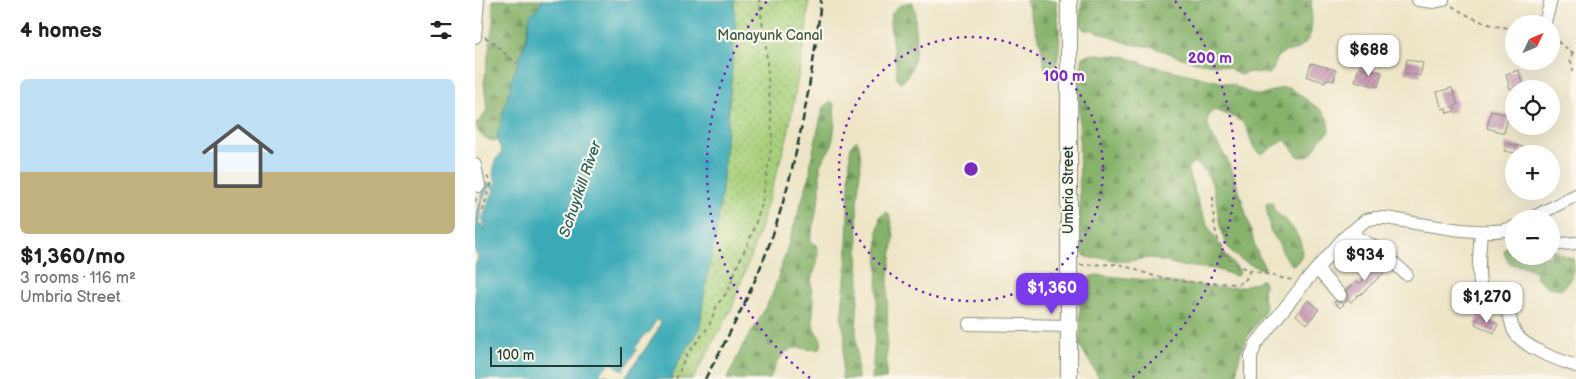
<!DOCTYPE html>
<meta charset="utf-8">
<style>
:root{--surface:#fff;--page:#f6f6f6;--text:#202124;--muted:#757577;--accent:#7c3aed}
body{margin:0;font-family:"Balsamiq Sans",sans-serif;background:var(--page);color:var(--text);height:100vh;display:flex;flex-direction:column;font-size:19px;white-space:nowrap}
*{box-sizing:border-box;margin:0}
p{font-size:16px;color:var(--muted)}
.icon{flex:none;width:28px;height:28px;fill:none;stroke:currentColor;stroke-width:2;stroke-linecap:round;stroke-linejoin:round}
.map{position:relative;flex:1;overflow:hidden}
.details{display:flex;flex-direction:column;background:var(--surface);width:475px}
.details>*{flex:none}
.needle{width:32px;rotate:46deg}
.tools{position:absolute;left:1030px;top:15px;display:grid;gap:10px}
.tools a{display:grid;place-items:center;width:55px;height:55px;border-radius:50%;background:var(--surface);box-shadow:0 5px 20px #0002;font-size:25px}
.scale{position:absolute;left:15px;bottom:12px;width:132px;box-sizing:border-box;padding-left:5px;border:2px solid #1f3d34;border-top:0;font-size:14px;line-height:18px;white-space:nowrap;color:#1f3d34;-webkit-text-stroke:4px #fbf7ec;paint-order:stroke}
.price{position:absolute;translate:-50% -42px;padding:0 11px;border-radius:10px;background:#fff;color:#222;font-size:16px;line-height:32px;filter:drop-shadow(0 1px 2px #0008)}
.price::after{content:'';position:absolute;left:50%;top:30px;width:15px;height:11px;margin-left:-8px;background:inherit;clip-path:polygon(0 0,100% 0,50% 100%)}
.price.current{background:var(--accent);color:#fff}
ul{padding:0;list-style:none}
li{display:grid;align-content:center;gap:10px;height:265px;padding:0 20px}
li span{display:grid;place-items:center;height:155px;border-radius:8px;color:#555}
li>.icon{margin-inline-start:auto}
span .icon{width:90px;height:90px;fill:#fffc;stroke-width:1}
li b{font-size:21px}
h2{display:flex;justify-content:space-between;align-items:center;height:60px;padding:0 20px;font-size:21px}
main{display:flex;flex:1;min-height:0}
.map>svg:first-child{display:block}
.grass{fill:url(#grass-dots);stroke:#648658}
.forest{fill:url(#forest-firs);stroke:#527850}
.water{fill:#3aaab7;stroke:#2c7476;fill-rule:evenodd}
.building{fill:url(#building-hatch)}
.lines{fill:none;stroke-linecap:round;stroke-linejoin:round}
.minor-casing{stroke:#86917e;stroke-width:14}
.major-casing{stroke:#86917e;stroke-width:18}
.path{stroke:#86917e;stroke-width:2;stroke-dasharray:4 4;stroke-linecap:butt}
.minor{stroke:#fff;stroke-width:12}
.major{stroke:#fff;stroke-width:16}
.rail{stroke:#1f3d34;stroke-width:2.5;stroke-dasharray:8 4;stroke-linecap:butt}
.ring{fill:none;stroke:#7b2cbf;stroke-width:2.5;stroke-dasharray:2.5 5}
.labels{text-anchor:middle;stroke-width:4.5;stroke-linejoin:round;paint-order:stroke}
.park-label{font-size:14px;fill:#3b5a42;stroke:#fbf7ec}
.street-label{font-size:14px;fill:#1f3d34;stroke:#fbf7ec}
.water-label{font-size:15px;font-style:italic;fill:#275e5b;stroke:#fbf7ec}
.centre{fill:#7b2cbf;stroke:#fbf7ec;stroke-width:2.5}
.ring-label{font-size:15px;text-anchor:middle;font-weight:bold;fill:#7b2cbf;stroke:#fbf7ec;stroke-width:4.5;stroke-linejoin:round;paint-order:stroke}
</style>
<main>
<section class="details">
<h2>4 homes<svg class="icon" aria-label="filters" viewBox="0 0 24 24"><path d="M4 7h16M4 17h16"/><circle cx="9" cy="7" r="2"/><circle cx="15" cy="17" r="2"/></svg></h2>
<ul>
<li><span style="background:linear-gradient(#bfe0f5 60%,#c2b280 0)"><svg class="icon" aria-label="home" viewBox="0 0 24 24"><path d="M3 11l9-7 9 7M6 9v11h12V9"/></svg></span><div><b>$1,360/mo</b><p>3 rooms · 116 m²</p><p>Umbria Street</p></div></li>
</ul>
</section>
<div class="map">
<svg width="1101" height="379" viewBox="0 0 1101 379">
<defs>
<pattern id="grass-dots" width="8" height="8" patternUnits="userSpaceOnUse" patternTransform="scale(1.25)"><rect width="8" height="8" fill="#a9d07b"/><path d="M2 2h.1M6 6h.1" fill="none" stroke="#89aa66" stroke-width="1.8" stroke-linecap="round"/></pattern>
<pattern id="forest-firs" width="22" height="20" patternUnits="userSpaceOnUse" patternTransform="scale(1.25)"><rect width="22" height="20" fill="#86b26b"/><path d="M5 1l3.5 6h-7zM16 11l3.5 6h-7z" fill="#6d9259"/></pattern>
<pattern id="building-hatch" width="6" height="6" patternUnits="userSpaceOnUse" patternTransform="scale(1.25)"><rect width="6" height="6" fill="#c894b3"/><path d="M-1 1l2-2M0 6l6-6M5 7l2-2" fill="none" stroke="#a27a92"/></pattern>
</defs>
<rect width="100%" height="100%" fill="#fbf7ec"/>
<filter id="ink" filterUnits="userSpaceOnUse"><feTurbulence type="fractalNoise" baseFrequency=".02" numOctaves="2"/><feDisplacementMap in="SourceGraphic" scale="10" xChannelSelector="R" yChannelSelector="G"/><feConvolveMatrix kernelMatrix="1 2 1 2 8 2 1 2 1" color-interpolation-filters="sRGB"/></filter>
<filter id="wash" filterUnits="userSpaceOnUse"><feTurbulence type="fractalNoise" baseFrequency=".0096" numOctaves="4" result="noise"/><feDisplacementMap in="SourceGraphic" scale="20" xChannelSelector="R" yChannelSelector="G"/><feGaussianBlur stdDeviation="1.12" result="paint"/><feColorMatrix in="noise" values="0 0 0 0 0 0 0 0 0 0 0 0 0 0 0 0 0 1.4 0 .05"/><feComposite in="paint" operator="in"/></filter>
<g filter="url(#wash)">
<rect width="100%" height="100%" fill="#eee5c7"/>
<!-- grass -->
<path class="grass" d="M259 0H334L331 31 313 134 285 229 257 308 218 379H149L180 335 247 191 260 31Z"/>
<!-- forest -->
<path class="forest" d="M18 0H67L64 6 55 15C53 24 53 33 50 42 41 75 27 107 22 141 10 140 3 136 1 124L8 117 12 109 9 84 18 22Z
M551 0H581C583 20 590 60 575 75H571L566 46Z
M607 0H837C834 16 842 33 828 45 827 46 822 50 821 50 816 52 812 50 806 54 799 60 801 69 794 74L775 72 764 75 756 69 745 65 725 63 707 58 678 47 655 44 618 30H609L605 21Z
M435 2 438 3 440 10C440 29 445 72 426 82L422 79C422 69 420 58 418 47 416 28 407 9 435 2Z
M623 54 651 57 670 64 758 85 778 95H785L806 88H813L821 92 847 111 852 118 854 130 853 133 844 140 839 150 834 156 827 157 823 156 810 140 786 154C774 150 777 130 766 121 759 116 747 113 740 110L735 113 732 121C735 138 748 149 755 165 763 185 769 207 775 228 779 242 781 254 790 267L789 270C780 266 770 263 762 257 732 233 754 185 720 162L717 163 712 169 727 213 736 231 751 256 765 271 764 274 761 276 740 269 707 266 675 258 653 261H641L629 258H617L610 256 605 251 604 81 608 57 612 55Z
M356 101 359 104 360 123 357 145 345 165V195L335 241 341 245 343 253 342 264 336 280 337 299H339C339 309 336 318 339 327 341 336 350 339 345 349 337 351 331 348 324 348 307 347 300 366 295 379H252L268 345 283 322 298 293 335 175 336 160 348 107Z
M382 140 384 145 386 162 382 204 384 283 381 331 383 379H367L370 334 366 320 371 271 375 158C375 150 375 144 382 140Z
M793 202H797C798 204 798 207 799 209 802 215 809 218 813 223 824 234 836 257 817 265L809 256 805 246 795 230 791 205Z
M411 212 414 214 419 237 413 282 411 379H397L402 306 403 229 405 217Z
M1036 241H1039V256H1076V248C1081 250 1085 254 1090 256 1093 257 1095 257 1098 259 1101 268 1095 285 1086 289L1073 287 1062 278 1061 272C1048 262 1033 272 1029 251Z
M623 275 747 288 766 287 787 280 789 283 788 298 791 307C789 315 783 320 779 327 769 341 760 361 763 379H625L605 346V294L609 284 616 276Z"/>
<!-- water -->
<path class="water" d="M67 0H259L260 31 247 191 240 240 231 283 224 331 206 357 196 379H149L180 335 186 322 181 320 174 333 172 332 160 348 162 350 148 370 136 363 125 372 126 375H132L139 379H0V266L3 258 2 253H0C0 227 1 208 12 183L20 185 21 183 18 176 20 160 26 154 27 152 22 141 24 129 39 73 51 41 55 15 64 6ZM14 186 19 189 7 219 11 225 10 230 8 223 3 226 6 204Z"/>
<g id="blocks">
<!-- building -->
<path class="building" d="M932 59 948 63 945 76 929 72Z
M836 63 861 70 859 81 851 79 850 82 832 77Z
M884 67 907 72 903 87 880 81Z
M1044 70 1048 89H1035L1031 74Z
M977 88 983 105 979 106 980 111 972 113 971 108 967 109 962 92Z
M1016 111 1034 115 1029 133 1012 128Z
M1031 143 1048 147 1046 154 1029 151Z
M902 259 913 269 885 295 884 294 876 302 873 300 865 308 859 302 860 301 866 303 871 301 873 297 871 290 883 281 885 284 897 270 894 267Z
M833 300 844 309 832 324 821 315Z
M1004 315 1023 324 1019 333 1000 324Z"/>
</g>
</g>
<g filter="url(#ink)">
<use href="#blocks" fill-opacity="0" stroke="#86917e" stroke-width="1"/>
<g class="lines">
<defs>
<path id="minor" d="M943 0 959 2 968 0
M1070 22 1076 0
M0 37 3 0
M0 165 4 186
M1055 219 1101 195
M1006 232C1005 248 1000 284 1010 296 1016 304 1026 306 1032 312 1037 318 1036 327 1040 333 1051 349 1084 360 1101 366
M873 234C899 243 911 256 931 274
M1076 241 1085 244 1101 243
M842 269 865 295
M494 324 593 326
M776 379V356L781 344 831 281 869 238 891 220 900 218H911C943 223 1012 239 1039 227"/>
<path id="major" d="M594 379V0"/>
</defs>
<!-- minor casing -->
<use href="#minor" class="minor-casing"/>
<!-- major casing -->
<use href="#major" class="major-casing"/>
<!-- path -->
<path class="path" d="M977 6C995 18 1017 28 1039 28
M10 37C23 44 30 56 42 63
M1076 37 1101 55
M1098 53 1095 59 1099 74
M12 177 17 182 15 187
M738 197C738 219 739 248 759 263 768 269 778 271 788 273 799 276 808 279 819 280
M0 202 2 195
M8 211 13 192
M605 265 644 264 676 275 698 280 711 282 763 284 771 279 775 270
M201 379 211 356 234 326 242 305 253 291 263 264 275 239 287 204 296 148 297 135 291 48 284 0"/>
<!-- minor -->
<use href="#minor" class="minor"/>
<!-- major -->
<use href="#major" class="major"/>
<!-- rail -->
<path class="rail" d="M230 379C252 339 273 299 290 256 320 178 337 83 346 0"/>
</g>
</g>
<!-- distance rings -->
<g class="ring">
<circle cx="496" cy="169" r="132"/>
<path d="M335 378A264 264 0 0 1 292 1M700 1A264 264 0 0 1 657 378"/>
</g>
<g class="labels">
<!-- park labels -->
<g class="park-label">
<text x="295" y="40">Manayunk Canal</text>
</g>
<!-- street labels -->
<g class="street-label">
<text transform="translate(593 190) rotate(-90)" y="5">Umbria Street</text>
</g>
<!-- water labels -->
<g class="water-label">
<text transform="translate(105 189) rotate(-71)" y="5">Schuylkill River</text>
</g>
</g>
<circle cx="496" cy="169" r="8" class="centre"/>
<g class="ring-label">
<text x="735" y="63">200 m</text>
<text x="589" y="81">100 m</text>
</g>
</svg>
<div class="tools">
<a><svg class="needle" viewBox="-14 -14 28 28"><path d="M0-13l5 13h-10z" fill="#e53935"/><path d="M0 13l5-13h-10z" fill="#757577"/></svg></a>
<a><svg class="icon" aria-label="locate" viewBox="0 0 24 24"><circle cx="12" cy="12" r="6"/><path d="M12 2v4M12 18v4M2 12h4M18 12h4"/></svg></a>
<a>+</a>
<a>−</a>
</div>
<div class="scale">100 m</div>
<b class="price" style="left:894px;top:77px">$688</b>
<b class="price" style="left:890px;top:282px">$934</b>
<b class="price current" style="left:577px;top:315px">$1,360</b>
<b class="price" style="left:1012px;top:324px">$1,270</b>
</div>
</main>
